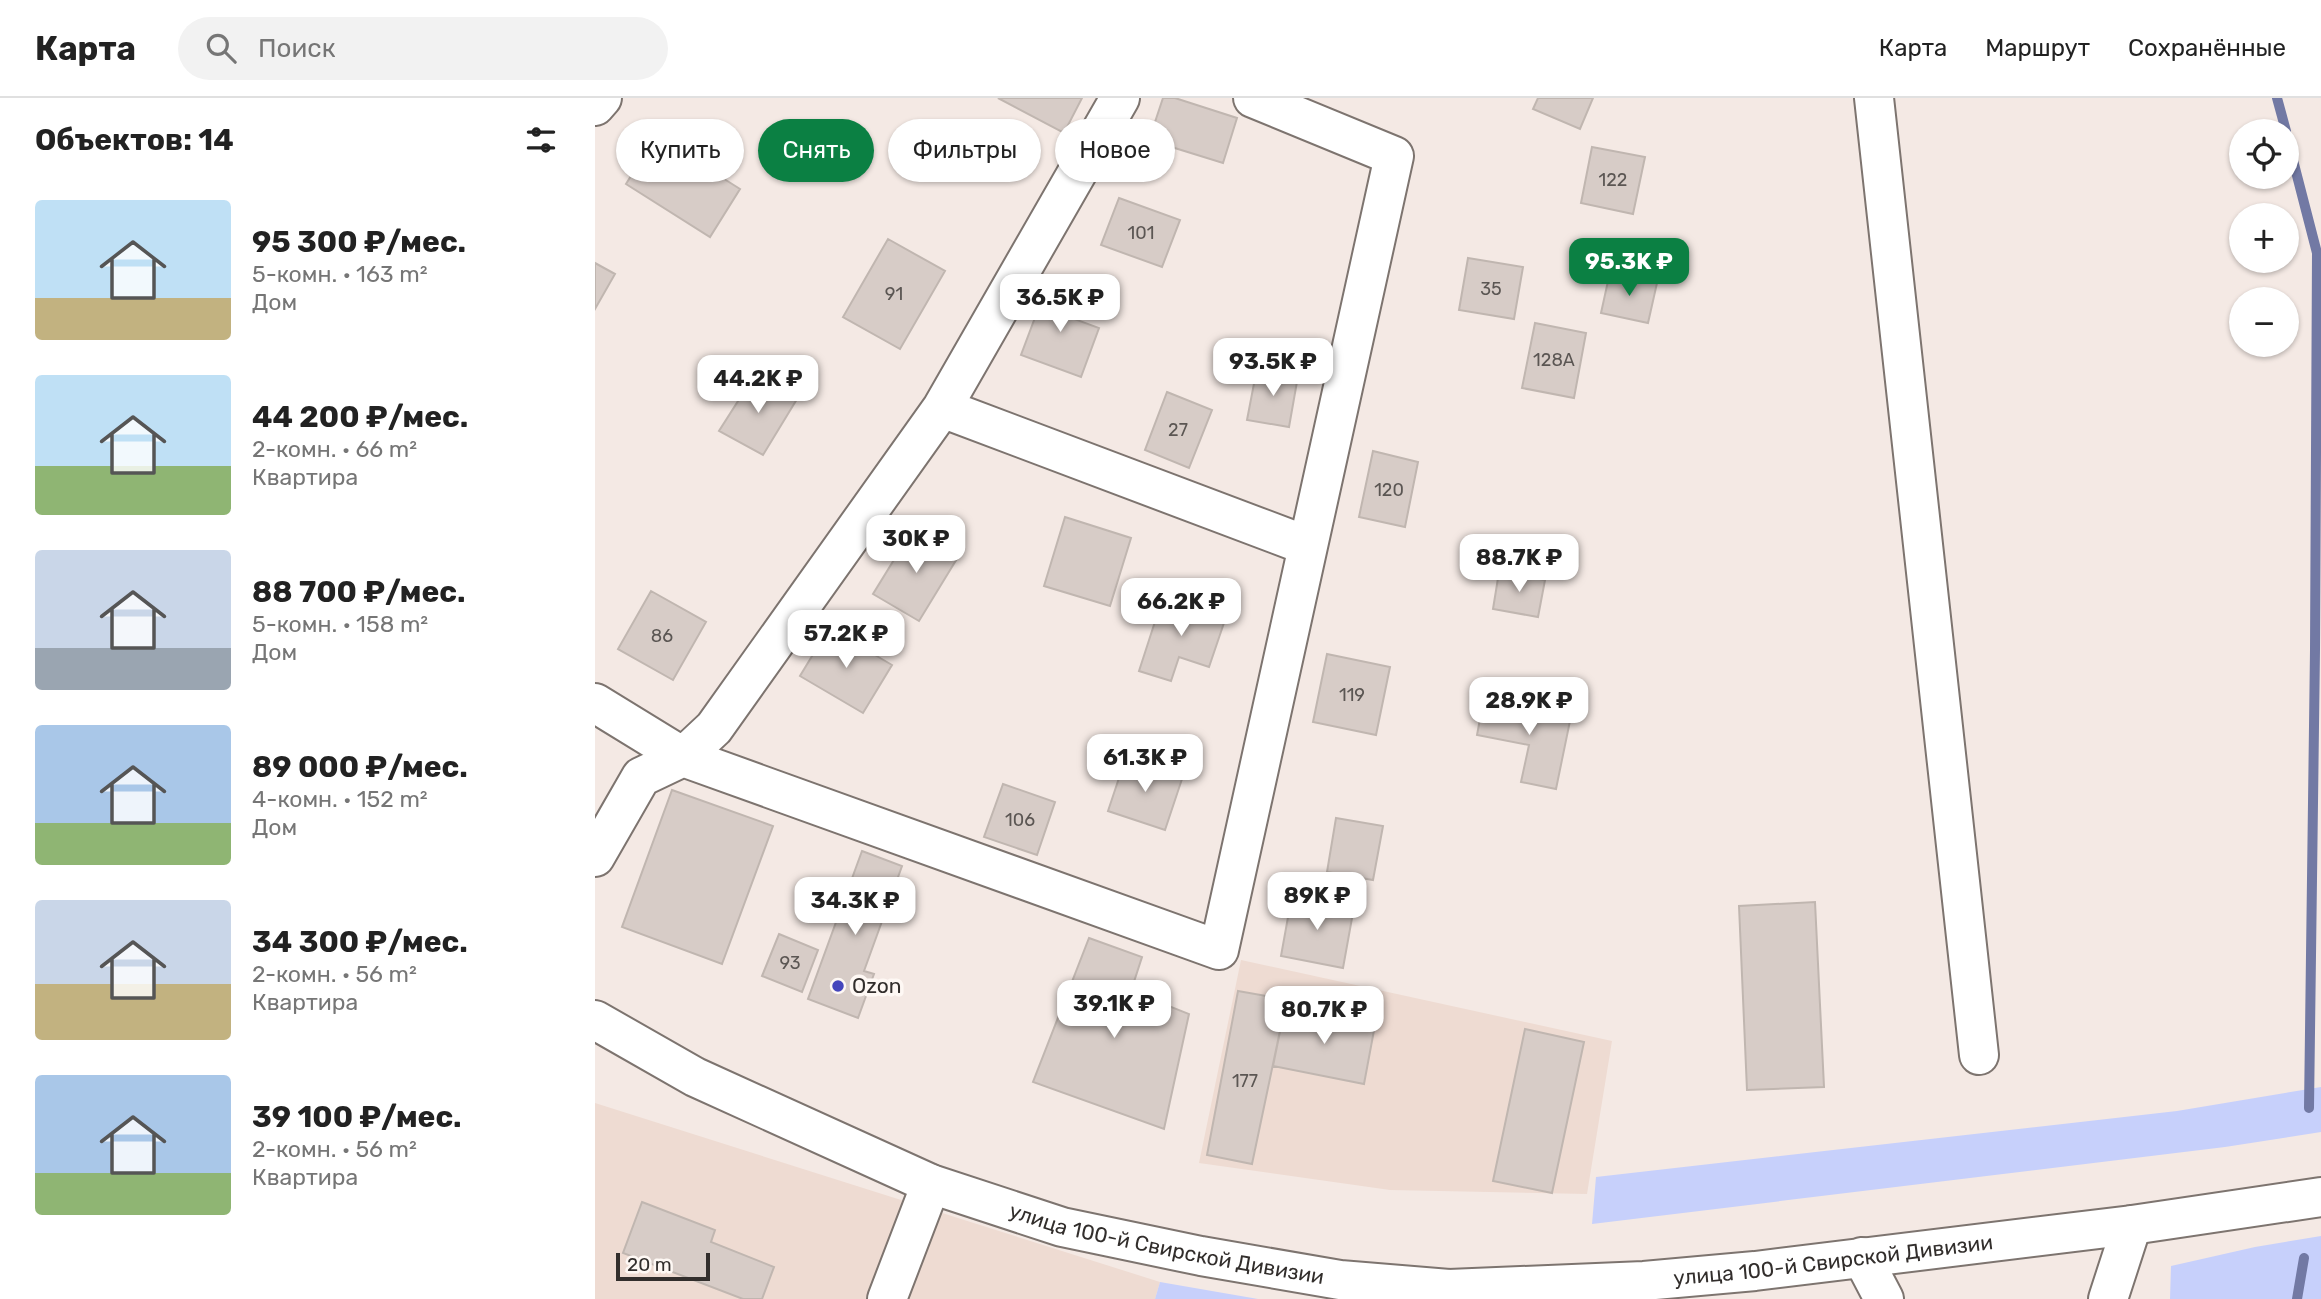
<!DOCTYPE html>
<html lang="ru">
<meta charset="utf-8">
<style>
:root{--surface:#fff;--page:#f2f2f2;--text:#222;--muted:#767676;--line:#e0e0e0;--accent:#0b8043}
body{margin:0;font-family:Rubik,sans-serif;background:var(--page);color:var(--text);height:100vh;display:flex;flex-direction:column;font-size:26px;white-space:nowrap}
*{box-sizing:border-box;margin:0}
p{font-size:23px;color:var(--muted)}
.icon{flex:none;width:38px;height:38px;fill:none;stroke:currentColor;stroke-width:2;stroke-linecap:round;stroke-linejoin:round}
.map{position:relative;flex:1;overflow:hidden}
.details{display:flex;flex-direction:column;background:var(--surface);width:595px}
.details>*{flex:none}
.guide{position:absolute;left:21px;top:21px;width:665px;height:63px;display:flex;gap:14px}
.fabs{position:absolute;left:1634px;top:21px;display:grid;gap:14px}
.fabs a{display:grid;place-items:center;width:70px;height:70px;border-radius:50%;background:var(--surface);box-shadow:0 2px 5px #0004;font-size:35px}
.scale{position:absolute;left:21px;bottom:18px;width:94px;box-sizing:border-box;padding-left:7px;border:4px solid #322e2c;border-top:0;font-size:19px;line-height:24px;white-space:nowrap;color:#322e2c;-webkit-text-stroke:5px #fef8f4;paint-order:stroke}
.price{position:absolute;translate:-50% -60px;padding:0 16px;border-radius:14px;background:#fff;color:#222;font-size:23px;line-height:46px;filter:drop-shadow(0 2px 4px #0008)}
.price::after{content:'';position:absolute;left:50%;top:42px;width:21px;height:16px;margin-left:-10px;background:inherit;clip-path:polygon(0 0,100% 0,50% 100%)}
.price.active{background:var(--accent);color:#fff}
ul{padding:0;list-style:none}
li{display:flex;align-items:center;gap:21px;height:175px;padding:0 35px}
li span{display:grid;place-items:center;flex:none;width:196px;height:140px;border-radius:7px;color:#555}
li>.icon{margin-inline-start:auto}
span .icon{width:84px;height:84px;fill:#fffc;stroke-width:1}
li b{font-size:30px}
h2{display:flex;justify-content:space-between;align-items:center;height:84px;padding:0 35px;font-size:30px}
.pill{padding:0 24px;border-radius:32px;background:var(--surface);box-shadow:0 2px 5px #0004;font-size:24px;line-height:63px}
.pill.active{background:var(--accent);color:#fff}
header{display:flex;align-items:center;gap:42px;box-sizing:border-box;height:98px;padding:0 35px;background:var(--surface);border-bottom:2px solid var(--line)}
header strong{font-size:33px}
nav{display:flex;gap:38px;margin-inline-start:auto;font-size:24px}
.search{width:490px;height:63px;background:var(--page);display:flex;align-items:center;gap:18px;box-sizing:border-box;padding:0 24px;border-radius:38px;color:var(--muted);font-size:26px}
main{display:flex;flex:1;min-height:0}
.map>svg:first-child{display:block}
.built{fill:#eedbd2}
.green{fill:#c7d0fb}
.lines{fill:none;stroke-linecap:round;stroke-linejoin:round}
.stream{stroke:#7279a4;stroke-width:10}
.building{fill:#d7ccc7;stroke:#c0b6b0;stroke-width:2}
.minor-casing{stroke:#7d746f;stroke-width:42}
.major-casing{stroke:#7d746f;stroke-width:42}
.minor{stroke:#fff;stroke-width:38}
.major{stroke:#fff;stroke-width:38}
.poi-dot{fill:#4546bc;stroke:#fef8f4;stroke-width:2.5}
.labels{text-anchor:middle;stroke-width:7;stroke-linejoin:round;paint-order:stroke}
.number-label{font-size:18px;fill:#5b5653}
.poi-label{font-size:21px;fill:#322e2c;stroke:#fef8f4;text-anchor:start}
.street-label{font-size:21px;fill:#322e2c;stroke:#fef8f4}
</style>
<header>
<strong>Карта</strong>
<div class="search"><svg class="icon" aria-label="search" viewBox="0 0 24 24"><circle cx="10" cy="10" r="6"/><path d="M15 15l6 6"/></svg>Поиск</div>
<nav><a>Карта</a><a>Маршрут</a><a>Сохранённые</a></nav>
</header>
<main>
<section class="details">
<h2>Объектов: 14<svg class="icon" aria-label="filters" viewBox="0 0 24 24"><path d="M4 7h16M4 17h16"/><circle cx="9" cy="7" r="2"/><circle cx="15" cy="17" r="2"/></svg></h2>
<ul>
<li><span style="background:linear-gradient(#bfe0f5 70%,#c2b280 0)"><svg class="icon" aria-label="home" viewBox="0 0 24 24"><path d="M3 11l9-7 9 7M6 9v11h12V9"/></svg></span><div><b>95 300 ₽/мес.</b><p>5-комн. · 163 m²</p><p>Дом</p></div></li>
<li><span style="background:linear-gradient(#bfe0f5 65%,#8fb573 0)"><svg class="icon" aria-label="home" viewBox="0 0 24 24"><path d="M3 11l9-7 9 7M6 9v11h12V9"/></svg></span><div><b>44 200 ₽/мес.</b><p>2-комн. · 66 m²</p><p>Квартира</p></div></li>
<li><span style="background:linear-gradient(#c9d6e8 70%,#9aa5b1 0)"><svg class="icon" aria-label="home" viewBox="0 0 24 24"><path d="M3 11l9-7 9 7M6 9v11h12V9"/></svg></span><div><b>88 700 ₽/мес.</b><p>5-комн. · 158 m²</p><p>Дом</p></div></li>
<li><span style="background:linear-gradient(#a9c7e8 70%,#8fb573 0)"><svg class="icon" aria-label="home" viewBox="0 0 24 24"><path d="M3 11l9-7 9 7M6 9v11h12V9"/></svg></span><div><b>89 000 ₽/мес.</b><p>4-комн. · 152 m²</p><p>Дом</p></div></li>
<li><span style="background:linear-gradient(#c9d6e8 60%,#c2b280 0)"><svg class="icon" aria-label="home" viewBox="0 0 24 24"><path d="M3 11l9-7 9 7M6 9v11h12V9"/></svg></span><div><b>34 300 ₽/мес.</b><p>2-комн. · 56 m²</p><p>Квартира</p></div></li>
<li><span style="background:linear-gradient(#a9c7e8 70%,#8fb573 0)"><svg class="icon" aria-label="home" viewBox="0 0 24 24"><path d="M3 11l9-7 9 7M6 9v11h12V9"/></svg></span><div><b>39 100 ₽/мес.</b><p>2-комн. · 56 m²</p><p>Квартира</p></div></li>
</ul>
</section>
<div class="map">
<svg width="1726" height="1201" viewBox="0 0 1726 1201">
<rect width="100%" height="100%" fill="#f4e9e4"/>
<!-- built -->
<path class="built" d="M646 862 1017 943 992 1096 795 1092 604 1065Z
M0 1005 565 1184 560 1201H0Z"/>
<!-- green -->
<path class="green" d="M1726 989V1034L1630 1049 997 1126 1001 1079 1582 1013Z
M1726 1138V1201H1575L1576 1168 1660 1149Z
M565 1184 663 1201H560Z"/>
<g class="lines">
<!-- stream -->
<path class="stream" d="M1682 0 1691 33
M1692 39 1722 155 1720 552 1714 1010
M1702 1201 1709 1160"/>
</g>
<!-- building -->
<path class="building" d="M403 0H487L469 35Z
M568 0H580L642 20 628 65 554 42Z
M943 0H998L985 31 938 11Z
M61 38 145 91 115 139 31 86Z
M997 49 1050 59 1038 116 986 105Z
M524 100 585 122 567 169 506 147Z
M293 141 350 173 305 251 248 219Z
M873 160 928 169 919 221 864 212Z
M0 165 20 176 0 211Z
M1015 174 1062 185 1053 225 1006 215Z
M453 185 479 194 471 218 504 230 486 279 426 257Z
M940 225 991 235 979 300 927 290Z
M662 270 703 278 694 329 652 322Z
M161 275 202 301 168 357 124 333Z
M572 294 617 312 594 370 550 352Z
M778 353 823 364 810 429 764 419Z
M470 419 536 440 515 508 449 488Z
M318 431 363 459 324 523 278 496Z
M904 474 950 482 943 519 898 511Z
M56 493 111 524 78 582 23 551Z
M568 499 631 519 614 569 584 559 576 583 544 573Z
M234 530 297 567 268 615 205 578Z
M732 556 795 569 781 637 718 624Z
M889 600 976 618 961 691 926 684 934 647 882 637Z
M531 659 588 678 570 732 513 713Z
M408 686 460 704 442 757 389 739Z
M77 692 178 728 127 866 27 829Z
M741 720 788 728 778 782 732 774Z
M267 753 307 768 269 873 279 876 263 920 213 901Z
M697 797 759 809 748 870 686 858Z
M1220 804 1229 989 1152 992 1144 808Z
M184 836 223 852 207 894 167 878Z
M494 840 547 859 536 893 594 916 569 1031 438 984Z
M643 893 688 901 690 909 657 1066 612 1057Z
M690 909 780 927 769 986 678 968Z
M930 931 989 944 957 1095 898 1083Z
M47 1104 120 1132 116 1144 179 1169 167 1201H148L28 1155Z"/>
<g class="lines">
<defs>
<path id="minor" d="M1279 0 1384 957
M0 8 7 0
M347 310 713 448
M0 605 88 659 624 852 799 58 658 0
M0 759 46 679 88 659 119 630 347 310 525 0
M1267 1159 1289 1201
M292 1201 336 1086
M1513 1201 1537 1127"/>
<g id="major">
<path id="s1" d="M0 922 100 979 336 1086 467 1129 606 1158 745 1182 854 1191 1049 1183 1160 1173 1537 1127 1726 1099"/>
</g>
</defs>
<!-- minor casing -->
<use href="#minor" class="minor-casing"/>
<!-- major casing -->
<use href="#major" class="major-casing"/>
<!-- minor -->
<use href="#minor" class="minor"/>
<!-- major -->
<use href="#major" class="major"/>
</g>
<!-- markers -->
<circle class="poi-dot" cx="243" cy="888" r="7"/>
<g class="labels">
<!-- number labels -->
<g class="number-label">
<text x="1018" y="88">122</text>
<text x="546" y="141">101</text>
<text x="896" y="197">35</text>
<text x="299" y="202">91</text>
<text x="959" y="268">128А</text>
<text x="583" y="338">27</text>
<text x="794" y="398">120</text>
<text x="67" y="544">86</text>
<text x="757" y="603">119</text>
<text x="425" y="728">106</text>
<text x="195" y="871">93</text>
<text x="650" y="989">177</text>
</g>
<!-- poi labels -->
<g class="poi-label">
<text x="257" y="895">Ozon</text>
</g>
<!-- street labels -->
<g class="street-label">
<text dy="7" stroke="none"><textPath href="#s1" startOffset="618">улица 100-й Свирской Дивизии</textPath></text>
<text dy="7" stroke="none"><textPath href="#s1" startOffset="1290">улица 100-й Свирской Дивизии</textPath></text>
</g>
</g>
</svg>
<div class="fabs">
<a><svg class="icon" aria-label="locate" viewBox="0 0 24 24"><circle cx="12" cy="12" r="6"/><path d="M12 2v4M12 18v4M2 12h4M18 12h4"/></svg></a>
<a>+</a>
<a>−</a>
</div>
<div class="scale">20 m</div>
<b class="price active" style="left:1034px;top:200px">95.3K ₽</b>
<b class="price" style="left:465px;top:236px">36.5K ₽</b>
<b class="price" style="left:678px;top:300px">93.5K ₽</b>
<b class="price" style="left:163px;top:317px">44.2K ₽</b>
<b class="price" style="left:321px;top:477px">30K ₽</b>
<b class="price" style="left:924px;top:496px">88.7K ₽</b>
<b class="price" style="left:586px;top:540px">66.2K ₽</b>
<b class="price" style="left:251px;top:572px">57.2K ₽</b>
<b class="price" style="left:934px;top:639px">28.9K ₽</b>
<b class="price" style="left:550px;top:696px">61.3K ₽</b>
<b class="price" style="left:722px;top:834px">89K ₽</b>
<b class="price" style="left:260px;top:839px">34.3K ₽</b>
<b class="price" style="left:519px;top:942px">39.1K ₽</b>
<b class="price" style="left:729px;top:948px">80.7K ₽</b>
<div class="guide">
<a class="pill">Купить</a>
<a class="pill active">Снять</a>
<a class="pill">Фильтры</a>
<a class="pill">Новое</a>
</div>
</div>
</main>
